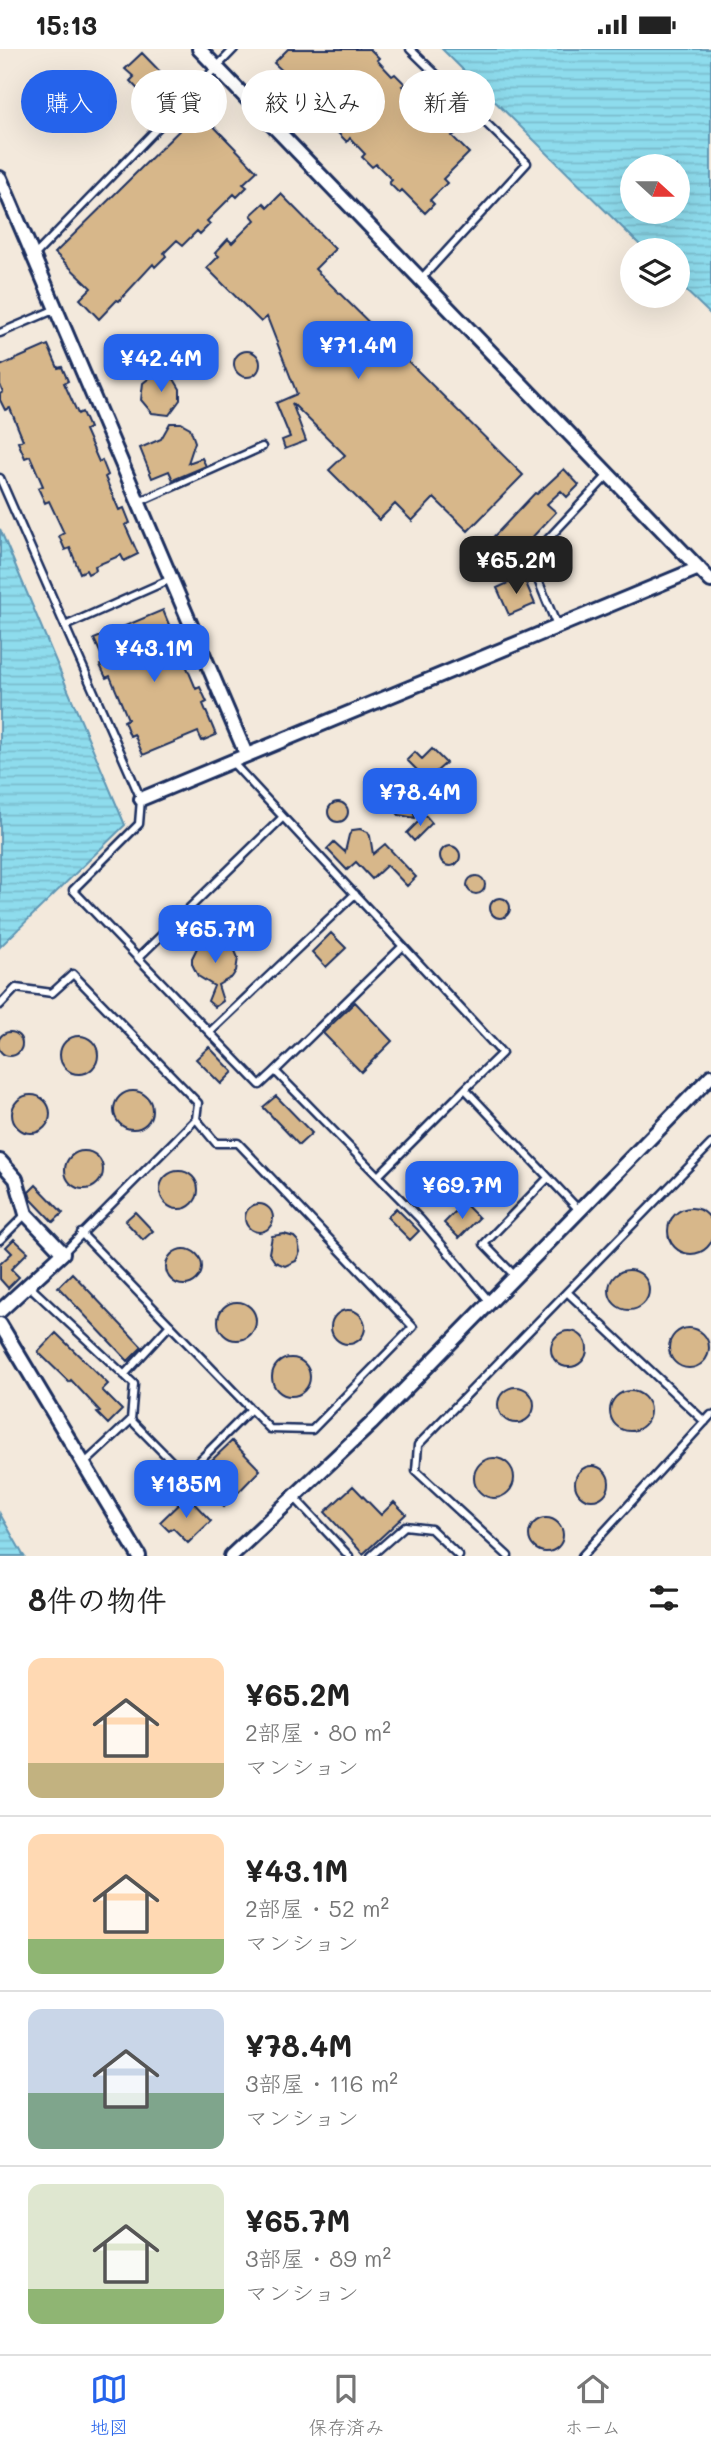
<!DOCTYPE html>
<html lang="ja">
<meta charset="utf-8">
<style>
:root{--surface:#fff;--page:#f2f2f2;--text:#222;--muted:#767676;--line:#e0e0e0;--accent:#2563eb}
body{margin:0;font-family:Mali,"Klee One",sans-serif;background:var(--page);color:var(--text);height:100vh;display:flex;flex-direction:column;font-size:26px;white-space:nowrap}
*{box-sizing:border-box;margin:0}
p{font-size:23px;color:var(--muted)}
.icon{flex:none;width:38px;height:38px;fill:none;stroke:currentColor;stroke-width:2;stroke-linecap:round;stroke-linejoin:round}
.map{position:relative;height:1507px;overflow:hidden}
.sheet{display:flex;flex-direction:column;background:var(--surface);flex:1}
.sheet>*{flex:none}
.top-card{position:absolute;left:21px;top:21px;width:670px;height:63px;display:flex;gap:14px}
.needle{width:46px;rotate:111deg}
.controls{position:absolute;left:620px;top:105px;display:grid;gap:14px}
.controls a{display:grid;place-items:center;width:70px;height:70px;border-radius:50%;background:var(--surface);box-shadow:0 7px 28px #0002;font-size:35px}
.price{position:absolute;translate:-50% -60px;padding:0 16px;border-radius:14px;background:var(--accent);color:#fff;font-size:23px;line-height:46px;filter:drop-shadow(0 2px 4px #0008)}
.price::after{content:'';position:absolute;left:50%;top:42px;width:21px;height:16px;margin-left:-10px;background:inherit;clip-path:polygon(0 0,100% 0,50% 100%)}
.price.current{background:#222;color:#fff}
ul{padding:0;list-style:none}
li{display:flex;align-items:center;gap:21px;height:175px;padding:0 28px}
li+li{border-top:2px solid var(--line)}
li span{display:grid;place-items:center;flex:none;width:196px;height:140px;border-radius:14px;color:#555}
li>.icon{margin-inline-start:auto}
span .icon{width:84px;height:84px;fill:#fffc;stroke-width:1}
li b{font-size:30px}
h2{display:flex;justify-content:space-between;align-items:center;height:84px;padding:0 28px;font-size:30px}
.tag{padding:0 24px;border-radius:32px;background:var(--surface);box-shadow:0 7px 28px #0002;font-size:24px;line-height:63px}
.tag.current{background:var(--accent);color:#fff}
.status{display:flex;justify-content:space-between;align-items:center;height:49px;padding:0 35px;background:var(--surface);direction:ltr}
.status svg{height:19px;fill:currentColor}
.menu{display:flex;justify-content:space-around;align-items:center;height:98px;border-top:2px solid var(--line);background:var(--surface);font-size:19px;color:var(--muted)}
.menu a{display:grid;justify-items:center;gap:4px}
.menu .current{color:var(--accent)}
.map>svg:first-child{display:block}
.water{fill:url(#water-rules);stroke:#6097b4;stroke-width:2;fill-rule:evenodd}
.building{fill:#d7b78a;stroke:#1b2f5e;stroke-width:2}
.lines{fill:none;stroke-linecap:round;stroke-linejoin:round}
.service-casing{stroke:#1b2f5e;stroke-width:11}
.minor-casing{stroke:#1b2f5e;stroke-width:18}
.service{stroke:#fff;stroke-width:6}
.minor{stroke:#fff;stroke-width:12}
</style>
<div class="status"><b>15:13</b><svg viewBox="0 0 49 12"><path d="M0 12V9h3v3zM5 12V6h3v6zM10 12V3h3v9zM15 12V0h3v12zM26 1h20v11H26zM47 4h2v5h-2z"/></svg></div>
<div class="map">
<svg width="711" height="1507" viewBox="0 0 711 1507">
<defs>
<pattern id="water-rules" width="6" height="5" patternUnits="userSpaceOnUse" patternTransform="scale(1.75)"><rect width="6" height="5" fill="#8edced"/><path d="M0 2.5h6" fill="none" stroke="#7abdce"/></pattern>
</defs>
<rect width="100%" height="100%" fill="#f3e9dc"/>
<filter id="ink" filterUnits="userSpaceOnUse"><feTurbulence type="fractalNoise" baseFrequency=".0143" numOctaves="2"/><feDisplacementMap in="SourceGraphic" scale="14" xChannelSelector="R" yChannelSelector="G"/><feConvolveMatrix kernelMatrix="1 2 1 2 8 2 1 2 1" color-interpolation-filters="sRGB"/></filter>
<g filter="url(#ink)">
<!-- water -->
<path class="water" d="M442 0H711V266L677 233V201H645ZM632 117H677V163H632Z
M0 480 125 776 0 898Z
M0 1465 22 1504 24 1507H0Z"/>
<!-- building -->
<path class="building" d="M288 0H370L379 9 377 11 392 27 395 25 405 35 402 37 418 53 421 51 430 60 428 62 445 80 447 77 455 85 452 87 469 104 443 130 447 134 430 151 434 155 425 164 402 141 399 144 389 134 392 131 376 115 372 118 362 108 365 105 350 89 347 93 337 83 340 80 324 63 320 67 312 58 315 55 299 39 296 42 287 32 290 29 274 14Z
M142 4 174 37 148 63 140 55 147 50 130 32 134 28 125 20Z
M199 62 257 122 243 135 247 138 237 148 234 145 207 172 210 175 200 185 197 182 183 196 177 191 164 204 166 207 155 218 153 215 119 252 117 251 99 270 80 250 91 239 55 204Z
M281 145 335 200 315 220 523 426 468 482 434 449 412 472 395 455 379 471 329 421 345 406 292 354 306 392 285 400 282 391 290 388 276 354 297 345 267 268 261 273 207 219 219 207 215 204 228 190 232 194 255 171 251 166 264 154 268 158Z
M48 296 58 319 62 318 68 332 64 334 78 365 82 363 89 379 85 381 99 413 102 411 108 426 105 428 119 461 124 459 130 474 125 476 138 505 124 512 121 506 95 517 96 521 88 525 86 521 80 524 70 499 65 501 59 487 64 484 49 452 45 454 38 439 43 437 30 407 25 409 18 393 23 391 10 359 5 361 0 351V345L3 343 0 336V317Z
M234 315a13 13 0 1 1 26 0a13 13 0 1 1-26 0Z
M163 325 174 330 180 340V351L169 366 152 364 141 351 143 334 152 327Z
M170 374H181L190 379 195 393 188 414 202 409 206 417 173 431 169 422 152 429 140 399 161 390Z
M564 420 579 436 567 448 561 442 547 455 556 463 511 511 513 512 504 522 482 500 535 444 537 445Z
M523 527 535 555 509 566 497 539Z
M163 561 172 583 176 582 181 596 178 597 196 640 200 638 207 653 203 655 216 686 202 692 198 683 143 706 134 685 130 687 124 672 128 670 110 627 106 629 100 616 105 614 94 590Z
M432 700 446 714 427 731 407 711 415 703 422 710Z
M382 728 392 731 395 745 410 750 415 769 399 766 394 760 391 747 384 748 377 744 375 737Z
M328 763a10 10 0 1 1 20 0a10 10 0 1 1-20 0Z
M425 766 432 774 414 792 407 784Z
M360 780 368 783 370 787 373 805 385 795 416 828 407 837 387 816 372 830 356 813 347 821 327 800 334 793 345 803 349 786 353 781Z
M440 807a10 10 0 1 1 20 0a10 10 0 1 1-20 0Z
M467 836a9 9 0 1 1 18 0a9 9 0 1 1-18 0Z
M490 859a10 10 0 1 1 20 0a10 10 0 1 1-20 0Z
M331 884 346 899 326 918 312 903Z
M215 889 222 890 233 897 238 909 236 922 232 928 218 936 223 952 215 958 208 952 214 937 198 927 192 915V909L198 897 209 890Z
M355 953 392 992 361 1023 323 984Z
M-2 995a12 12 0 1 1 24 0a12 12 0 1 1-24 0Z
M60 1006a19 19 0 1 1 38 0a19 19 0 1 1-38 0Z
M209 998 233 1023 221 1035 196 1010Z
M114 1061a19 19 0 1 1 38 0a19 19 0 1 1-38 0Z
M12 1065a19 19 0 1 1 38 0a19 19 0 1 1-38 0Z
M276 1047 312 1084 299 1096 263 1058Z
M65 1121a19 19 0 1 1 38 0a19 19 0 1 1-38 0Z
M160 1141a19 19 0 1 1 38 0a19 19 0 1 1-38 0Z
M36 1136 63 1164 53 1173 31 1150 29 1143Z
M464 1154 479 1169 459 1189 444 1174Z
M245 1169a14 14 0 1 1 28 0a14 14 0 1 1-28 0Z
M396 1159 419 1182 410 1191 387 1168Z
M668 1182a23 23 0 1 1 46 0a23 23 0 1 1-46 0Z
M135 1163 153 1182 143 1191 125 1172Z
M284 1185 294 1188 298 1192 300 1203 296 1212 285 1217 275 1213 269 1204 272 1187Z
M14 1190 28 1203 11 1220 19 1228 8 1239 0 1230V1215L12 1204 6 1198Z
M166 1218a18 18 0 1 1 36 0a18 18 0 1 1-36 0Z
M609 1241a20 20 0 1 1 40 0a20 20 0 1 1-40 0Z
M72 1224 142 1298 128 1312 58 1238Z
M218 1272a19 19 0 1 1 38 0a19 19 0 1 1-38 0Z
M331 1278a17 17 0 1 1 34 0a17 17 0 1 1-34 0Z
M669 1299a20 20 0 1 1 40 0a20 20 0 1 1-40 0Z
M551 1300a18 18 0 1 1 36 0a18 18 0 1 1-36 0Z
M56 1284 108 1335 102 1341 122 1361 108 1375 97 1364 100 1362 71 1331 69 1333 38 1303Z
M272 1328a19 19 0 1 1 38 0a19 19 0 1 1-38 0Z
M498 1356a18 18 0 1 1 36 0a18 18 0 1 1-36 0Z
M610 1362a20 20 0 1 1 40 0a20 20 0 1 1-40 0Z
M232 1392 260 1421 224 1458 194 1428Z
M474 1429a20 20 0 1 1 40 0a20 20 0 1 1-40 0Z
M575 1434a17 17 0 1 1 34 0a17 17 0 1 1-34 0Z
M353 1437 381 1466 394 1453 406 1465 363 1505 325 1463Z
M187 1447 211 1472 188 1494 173 1479 169 1482 160 1473Z
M529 1486a17 17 0 1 1 34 0a17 17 0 1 1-34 0Z"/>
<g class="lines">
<defs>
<path id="service" d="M410 0 527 114 421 230
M34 207 234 0
M0 284 56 260
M0 429 141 750 139 775 73 841 138 909
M139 453 262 398
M65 577 171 530
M557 577 533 519V506L609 425
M232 713 502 1004 465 1040 579 1161
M403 897 275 1022 420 1170 490 1253
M0 956 16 939 52 944 73 925 198 1054 196 1070 216 1094H238L413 1278 312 1381 270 1380 81 1184
M210 983 355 845
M275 1022 260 1036 138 909 283 768
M378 1127 465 1040
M0 1191 26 1165
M63 1204 196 1070
M515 1227 484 1195 548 1129
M28 1236 134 1335 131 1371 84 1415
M567 1243 705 1373
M124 1326 170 1276
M131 1371 185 1426 251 1360
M294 1448 349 1507
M371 1507 405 1477 431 1480 459 1507
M508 1507 416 1422 418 1396 711 1095
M582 1507 711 1366"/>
<path id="minor" d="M199 0 711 532
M0 129 246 705
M141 750 699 519
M0 1112 16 1130 26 1165 63 1204 0 1262
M0 1275 139 1507
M231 1507 371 1375 711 1027"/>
</defs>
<!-- service casing -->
<use href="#service" class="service-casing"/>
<!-- minor casing -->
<use href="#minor" class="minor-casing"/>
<!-- service -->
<use href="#service" class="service"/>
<!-- minor -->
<use href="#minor" class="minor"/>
</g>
</g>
</svg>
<div class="controls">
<a><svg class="needle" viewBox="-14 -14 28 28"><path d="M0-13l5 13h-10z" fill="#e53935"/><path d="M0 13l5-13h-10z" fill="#767676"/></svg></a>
<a><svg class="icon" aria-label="layers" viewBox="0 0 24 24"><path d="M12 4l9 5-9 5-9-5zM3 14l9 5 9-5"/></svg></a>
</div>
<b class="price" style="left:358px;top:332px">¥71.4M</b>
<b class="price" style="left:161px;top:345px">¥42.4M</b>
<b class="price current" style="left:516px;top:547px">¥65.2M</b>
<b class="price" style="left:154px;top:635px">¥43.1M</b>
<b class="price" style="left:420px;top:779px">¥78.4M</b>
<b class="price" style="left:215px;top:916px">¥65.7M</b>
<b class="price" style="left:462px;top:1172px">¥69.7M</b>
<b class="price" style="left:186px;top:1471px">¥185M</b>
<div class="top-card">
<a class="tag current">購入</a>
<a class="tag">賃貸</a>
<a class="tag">絞り込み</a>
<a class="tag">新着</a>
</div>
</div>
<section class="sheet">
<h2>8件の物件<svg class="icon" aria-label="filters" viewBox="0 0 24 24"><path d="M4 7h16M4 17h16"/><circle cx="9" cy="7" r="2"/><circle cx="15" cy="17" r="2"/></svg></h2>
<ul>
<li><span style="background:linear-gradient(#ffd9b3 75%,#c2b280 0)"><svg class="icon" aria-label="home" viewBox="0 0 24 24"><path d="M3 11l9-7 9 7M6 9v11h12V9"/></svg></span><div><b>¥65.2M</b><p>2部屋 · 80 m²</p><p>マンション</p></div></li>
<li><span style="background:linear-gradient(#ffd9b3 75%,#8fb573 0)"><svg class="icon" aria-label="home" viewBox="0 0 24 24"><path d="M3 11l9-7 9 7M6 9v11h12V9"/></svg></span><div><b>¥43.1M</b><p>2部屋 · 52 m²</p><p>マンション</p></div></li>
<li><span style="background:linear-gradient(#c9d6e8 60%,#7fa58c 0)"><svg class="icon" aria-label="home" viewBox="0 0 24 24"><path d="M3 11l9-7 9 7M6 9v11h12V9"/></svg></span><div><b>¥78.4M</b><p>3部屋 · 116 m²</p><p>マンション</p></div></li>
<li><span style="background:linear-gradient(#dfe7d0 75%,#8fb573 0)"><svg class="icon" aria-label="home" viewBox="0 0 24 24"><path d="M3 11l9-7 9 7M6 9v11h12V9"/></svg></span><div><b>¥65.7M</b><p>3部屋 · 89 m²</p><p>マンション</p></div></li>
</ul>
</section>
<nav class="menu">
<a class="current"><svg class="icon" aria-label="map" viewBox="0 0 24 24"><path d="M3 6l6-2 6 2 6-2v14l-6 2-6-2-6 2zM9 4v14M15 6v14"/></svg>地図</a>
<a><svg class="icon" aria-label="saved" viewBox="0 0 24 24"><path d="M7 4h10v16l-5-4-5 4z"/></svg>保存済み</a>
<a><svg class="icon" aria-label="home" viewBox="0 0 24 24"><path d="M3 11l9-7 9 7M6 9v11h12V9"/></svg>ホーム</a>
</nav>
